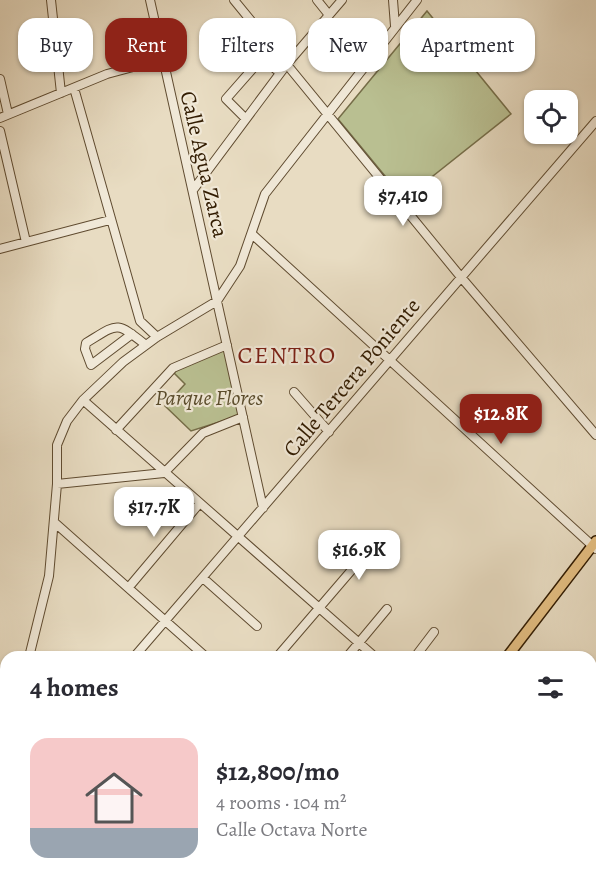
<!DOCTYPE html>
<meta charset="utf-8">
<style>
:root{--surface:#fff;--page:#f2f2f3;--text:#2b2b33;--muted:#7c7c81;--line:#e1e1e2;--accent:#8f2418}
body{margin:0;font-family:Alegreya,serif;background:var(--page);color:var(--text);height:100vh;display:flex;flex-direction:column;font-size:22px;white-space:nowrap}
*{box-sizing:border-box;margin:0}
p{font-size:20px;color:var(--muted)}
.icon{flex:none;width:33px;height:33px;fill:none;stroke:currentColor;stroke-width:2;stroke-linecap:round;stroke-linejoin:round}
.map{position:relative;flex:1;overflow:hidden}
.panel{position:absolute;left:0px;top:651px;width:597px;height:234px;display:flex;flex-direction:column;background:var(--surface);border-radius:18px 18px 0 0;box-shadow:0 2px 4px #0004}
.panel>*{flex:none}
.guide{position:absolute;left:18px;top:18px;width:561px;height:54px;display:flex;gap:12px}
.tools{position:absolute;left:524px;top:90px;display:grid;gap:12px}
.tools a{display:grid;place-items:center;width:54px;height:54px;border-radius:12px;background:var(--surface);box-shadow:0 2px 4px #0004;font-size:30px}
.price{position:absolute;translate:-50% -51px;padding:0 14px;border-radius:12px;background:#fff;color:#222;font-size:20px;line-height:39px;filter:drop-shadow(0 2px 3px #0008)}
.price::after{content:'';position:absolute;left:50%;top:36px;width:18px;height:14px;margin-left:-9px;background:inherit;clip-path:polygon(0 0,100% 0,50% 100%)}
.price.active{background:var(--accent);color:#fff}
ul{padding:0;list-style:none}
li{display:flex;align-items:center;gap:18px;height:150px;padding:0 30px}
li+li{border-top:2px solid var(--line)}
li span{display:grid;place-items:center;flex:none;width:168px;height:120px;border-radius:18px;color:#555}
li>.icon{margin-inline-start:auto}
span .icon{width:72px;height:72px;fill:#fffc;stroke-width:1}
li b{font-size:26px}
h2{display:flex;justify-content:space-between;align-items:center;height:72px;padding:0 30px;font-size:26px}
.tag{padding:0 21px;border-radius:18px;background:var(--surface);box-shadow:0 2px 4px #0004;font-size:21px;line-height:54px}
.tag.active{background:var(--accent);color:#fff}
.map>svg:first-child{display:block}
.green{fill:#b9bf91;stroke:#756d48;stroke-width:1.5}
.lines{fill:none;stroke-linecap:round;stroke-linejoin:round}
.minor-casing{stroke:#5f4b30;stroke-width:10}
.major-casing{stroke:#311b00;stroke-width:12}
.minor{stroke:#f0e8d7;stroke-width:8}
.major{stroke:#e4be81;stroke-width:9}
.labels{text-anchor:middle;stroke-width:4.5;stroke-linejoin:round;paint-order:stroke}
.street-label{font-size:22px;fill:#311b00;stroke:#f0e8d7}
.park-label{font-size:22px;font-style:italic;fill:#5a4c2c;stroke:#f0e8d7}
.neighbourhood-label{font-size:24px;letter-spacing:1.5px;fill:#7a1f14;stroke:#f0e8d7}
</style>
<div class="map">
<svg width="596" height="885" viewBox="0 0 596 885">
<rect width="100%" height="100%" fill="#e8dcc2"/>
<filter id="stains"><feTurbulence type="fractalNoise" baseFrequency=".00333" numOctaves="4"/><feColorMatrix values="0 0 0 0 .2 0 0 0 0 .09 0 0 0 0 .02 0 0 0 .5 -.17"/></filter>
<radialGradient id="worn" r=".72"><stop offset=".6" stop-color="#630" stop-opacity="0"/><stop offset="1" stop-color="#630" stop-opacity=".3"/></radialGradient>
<!-- green -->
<path class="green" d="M427 11 511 114 404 199 338 119Z
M225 348 241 415 191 431 165 406 185 384 172 371Z"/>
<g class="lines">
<defs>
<path id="minor" d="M51 0 61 93
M150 0 263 508
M234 0 460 276 596 435
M317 0 329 15
M393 0 395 26
M0 79 8 114
M74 88 140 321 157 337
M0 118 107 74 163 59
M246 119 226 99 262 58 280 73
M0 131 26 242
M193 190 287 64 342 0
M253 235 596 549
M0 249 110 220
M132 334 91 365 85 349 86 343C119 323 115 321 146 345
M294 392 329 432
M83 400 375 657
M116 430 173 368 227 345
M57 484 164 473 203 433 243 417
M54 522 206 657
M203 578 257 626
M129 587 199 504
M29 657 49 576 57 484V445L67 421 83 400 123 362 157 337 217 301 240 266 265 194 417 0
M134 657 596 121
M277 657 380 537
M347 657 387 609
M415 657 434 632
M591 734 596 729
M0 739 6 733
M0 768 6 773
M591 773 596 767
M591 785 596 790
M0 813 6 806
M591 843 596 847
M127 879 134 885
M292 879 299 885
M462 879 469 885
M79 885 84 879
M223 885 228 879"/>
<path id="major" d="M507 657 596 541
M332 885 337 879"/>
</defs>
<!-- minor casing -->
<use href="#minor" class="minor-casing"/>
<!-- major casing -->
<use href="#major" class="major-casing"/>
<!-- minor -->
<use href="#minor" class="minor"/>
<!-- major -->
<use href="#major" class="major"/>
</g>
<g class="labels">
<!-- street labels -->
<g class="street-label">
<text transform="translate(205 164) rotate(77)" y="8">Calle Agua Zarca</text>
<text transform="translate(351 377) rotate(-50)" y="8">Calle Tercera Poniente</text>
</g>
<!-- park labels -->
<g class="park-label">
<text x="209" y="405">Parque Flores</text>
</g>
<!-- neighbourhood labels -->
<g class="neighbourhood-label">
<text x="287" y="363">CENTRO</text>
</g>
</g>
<rect width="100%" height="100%" filter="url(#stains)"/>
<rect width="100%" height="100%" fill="url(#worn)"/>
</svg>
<div class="tools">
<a><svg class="icon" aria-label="locate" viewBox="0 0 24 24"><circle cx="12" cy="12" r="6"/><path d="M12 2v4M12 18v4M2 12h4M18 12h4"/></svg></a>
</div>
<b class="price" style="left:403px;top:227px">$7,410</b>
<b class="price active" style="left:501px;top:445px">$12.8K</b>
<b class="price" style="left:154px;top:538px">$17.7K</b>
<b class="price" style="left:359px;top:581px">$16.9K</b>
<div class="guide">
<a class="tag">Buy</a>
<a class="tag active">Rent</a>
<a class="tag">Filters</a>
<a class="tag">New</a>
<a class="tag">Apartment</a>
</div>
<section class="panel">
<h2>4 homes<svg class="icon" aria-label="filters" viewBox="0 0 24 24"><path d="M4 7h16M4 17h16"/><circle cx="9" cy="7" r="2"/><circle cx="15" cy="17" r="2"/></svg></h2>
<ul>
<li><span style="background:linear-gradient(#f6c9c9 75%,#9aa5b1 0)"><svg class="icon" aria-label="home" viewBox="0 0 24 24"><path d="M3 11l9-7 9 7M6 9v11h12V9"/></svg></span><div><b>$12,800/mo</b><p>4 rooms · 104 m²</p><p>Calle Octava Norte</p></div></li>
</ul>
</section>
</div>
